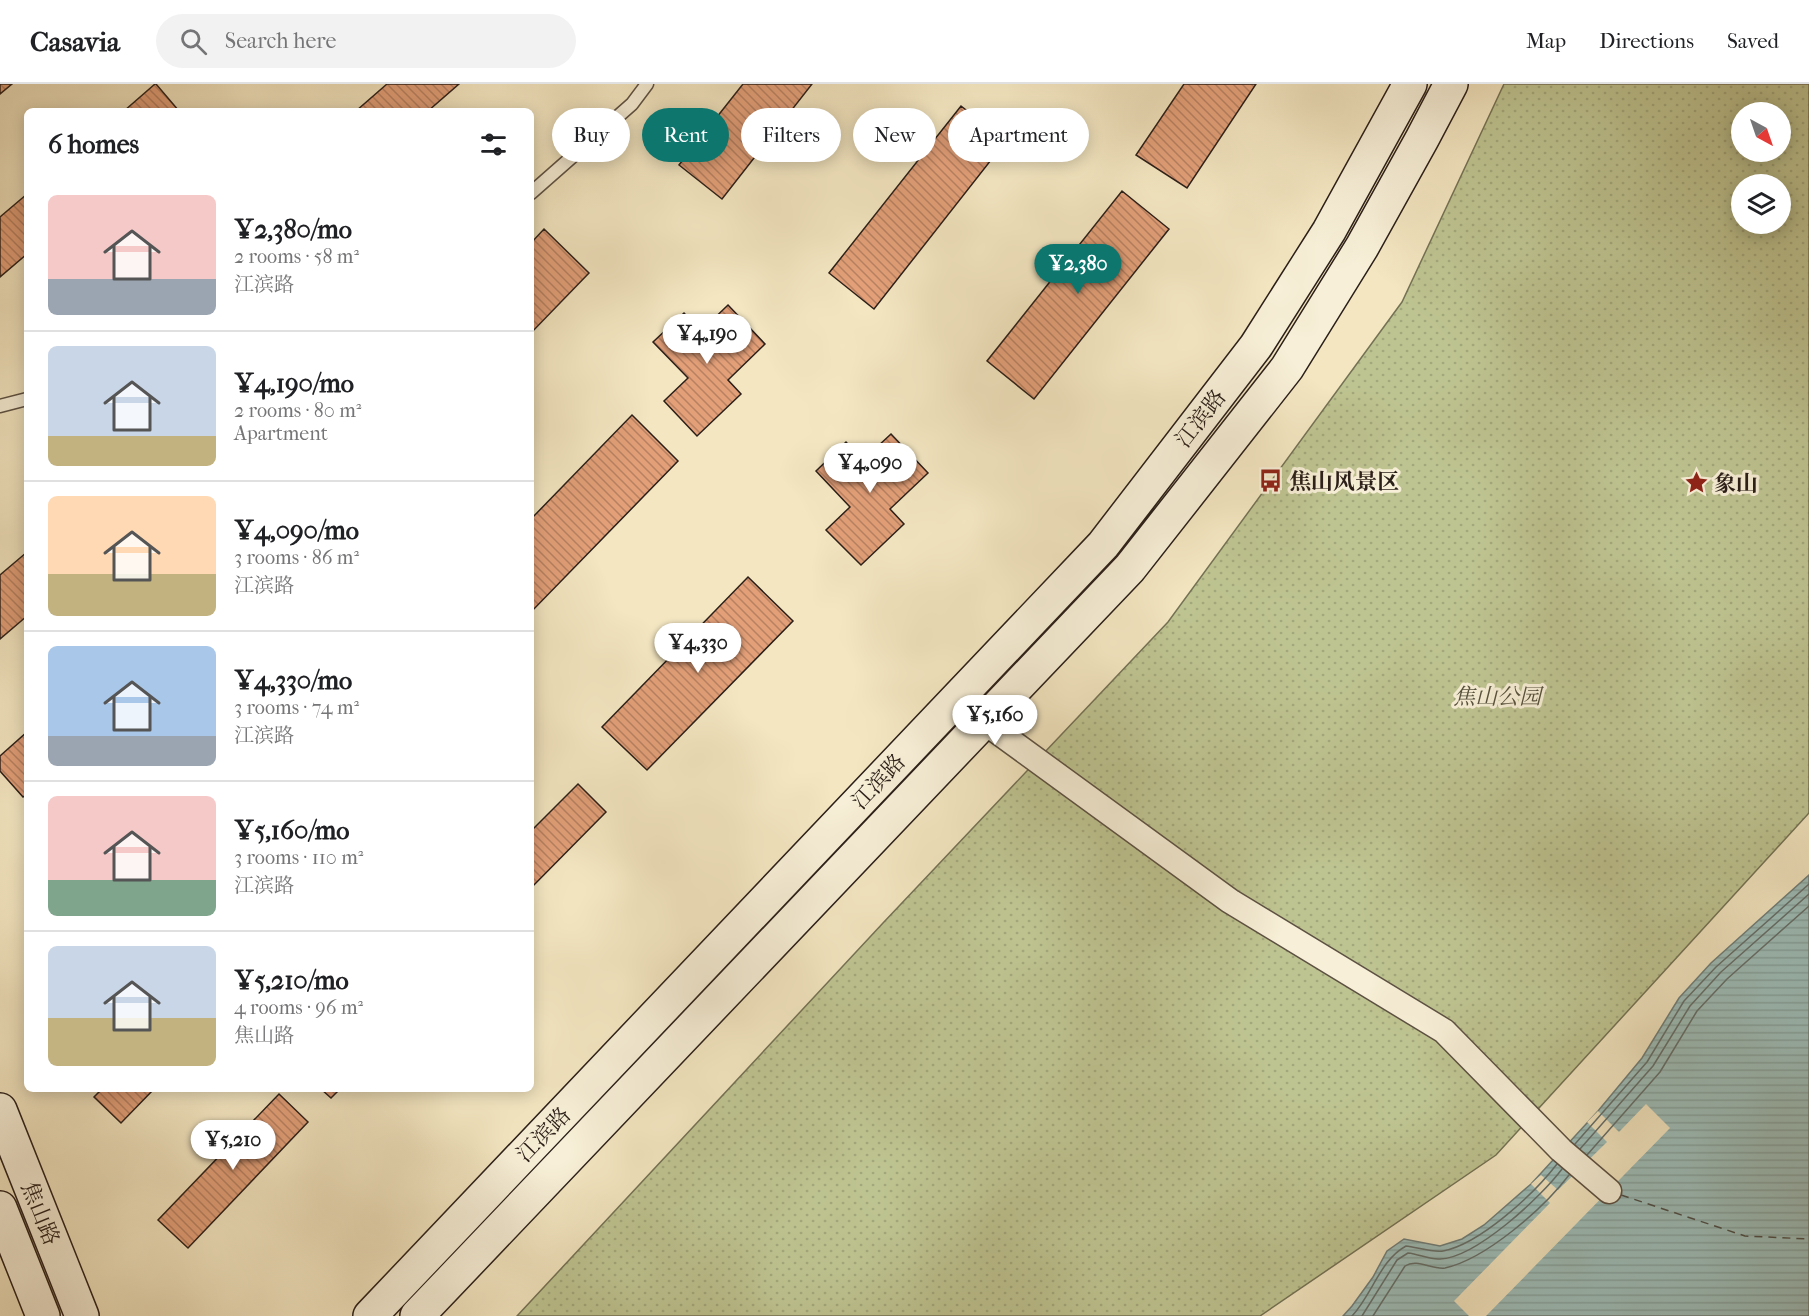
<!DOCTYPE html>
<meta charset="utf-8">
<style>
:root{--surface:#fff;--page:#f2f2f2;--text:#202124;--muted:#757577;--line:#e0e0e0;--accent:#0f766e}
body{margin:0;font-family:"IM FELL French Canon","Noto Serif SC",serif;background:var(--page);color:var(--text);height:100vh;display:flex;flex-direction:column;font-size:22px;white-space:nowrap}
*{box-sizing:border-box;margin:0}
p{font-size:20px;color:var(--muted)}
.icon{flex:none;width:33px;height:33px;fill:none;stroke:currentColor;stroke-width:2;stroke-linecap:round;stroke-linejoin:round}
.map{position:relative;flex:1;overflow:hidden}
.side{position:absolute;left:24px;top:24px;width:510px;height:984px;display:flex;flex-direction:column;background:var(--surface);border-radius:9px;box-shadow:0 3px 15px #0003}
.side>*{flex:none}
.hud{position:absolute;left:552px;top:24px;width:570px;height:54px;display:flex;gap:12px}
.needle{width:39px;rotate:140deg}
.fabs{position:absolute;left:1731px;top:18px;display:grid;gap:12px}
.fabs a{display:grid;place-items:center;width:60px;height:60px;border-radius:50%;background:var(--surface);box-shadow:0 3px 15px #0003;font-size:30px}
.price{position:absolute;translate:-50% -51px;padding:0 14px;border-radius:21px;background:#fff;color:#222;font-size:20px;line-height:39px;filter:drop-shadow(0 2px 3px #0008)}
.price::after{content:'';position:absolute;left:50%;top:36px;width:18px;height:14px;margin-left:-9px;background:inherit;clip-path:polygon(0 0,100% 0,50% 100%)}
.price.on{background:var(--accent);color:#fff}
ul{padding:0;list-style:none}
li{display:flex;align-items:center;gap:18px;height:150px;padding:0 24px}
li+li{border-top:2px solid var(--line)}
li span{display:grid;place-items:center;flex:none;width:168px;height:120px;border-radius:9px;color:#555}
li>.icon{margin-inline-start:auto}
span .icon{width:72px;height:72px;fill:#fffc;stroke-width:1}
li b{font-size:26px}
h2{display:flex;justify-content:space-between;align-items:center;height:72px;padding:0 24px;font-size:26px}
.chip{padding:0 21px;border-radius:27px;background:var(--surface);box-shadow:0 3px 15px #0003;font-size:21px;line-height:54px}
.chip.on{background:var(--accent);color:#fff}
header{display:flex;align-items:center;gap:36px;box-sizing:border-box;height:84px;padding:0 30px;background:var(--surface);border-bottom:2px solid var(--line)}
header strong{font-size:28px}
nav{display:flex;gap:33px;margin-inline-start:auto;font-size:21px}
.search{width:420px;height:54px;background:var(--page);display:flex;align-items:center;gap:15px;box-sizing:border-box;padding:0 21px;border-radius:33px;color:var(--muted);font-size:22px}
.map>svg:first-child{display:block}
.park{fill:url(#park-dots);stroke:#747255;stroke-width:1.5;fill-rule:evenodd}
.water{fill:url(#water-rules);stroke:#6f7e7a;stroke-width:1.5}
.pier{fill:#f3e6c1}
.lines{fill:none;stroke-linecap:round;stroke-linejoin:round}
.shore{stroke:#646e6a;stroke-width:1.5}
.ferry{stroke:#4d4f49;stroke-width:1.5;stroke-dasharray:8 6;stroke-linecap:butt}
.building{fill:url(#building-back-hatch);stroke:#2b1f19;stroke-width:1.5}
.lane-casing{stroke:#5d5143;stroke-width:15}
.street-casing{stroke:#5d5143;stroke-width:27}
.secondary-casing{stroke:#2b1f19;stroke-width:36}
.lane{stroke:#f7efd7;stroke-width:12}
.street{stroke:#f7efd7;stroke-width:24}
.secondary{stroke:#f7efd7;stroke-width:33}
.labels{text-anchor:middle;stroke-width:6;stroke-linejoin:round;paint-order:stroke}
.street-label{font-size:22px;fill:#2b1f19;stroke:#f7efd7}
.poi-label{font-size:22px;font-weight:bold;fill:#2b1f19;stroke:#f7efd7;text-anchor:start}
.park-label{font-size:22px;font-style:italic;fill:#57513d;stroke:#f7efd7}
</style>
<header>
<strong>Casavia</strong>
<div class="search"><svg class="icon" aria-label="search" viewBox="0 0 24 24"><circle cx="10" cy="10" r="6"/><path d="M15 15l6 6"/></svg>Search here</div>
<nav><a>Map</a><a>Directions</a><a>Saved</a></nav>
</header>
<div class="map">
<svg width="1809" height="1232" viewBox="0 0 1809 1232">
<defs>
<pattern id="park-dots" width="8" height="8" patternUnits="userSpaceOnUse" patternTransform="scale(1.5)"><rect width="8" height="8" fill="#bec491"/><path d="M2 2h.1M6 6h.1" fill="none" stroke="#a3a87c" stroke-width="1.8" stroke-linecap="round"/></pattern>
<pattern id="water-rules" width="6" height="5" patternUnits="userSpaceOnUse" patternTransform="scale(1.5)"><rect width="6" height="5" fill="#9dbeba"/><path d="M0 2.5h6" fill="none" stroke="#87a39f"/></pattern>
<pattern id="building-back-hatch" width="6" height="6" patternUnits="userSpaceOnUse" patternTransform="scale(1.5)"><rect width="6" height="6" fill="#e29f78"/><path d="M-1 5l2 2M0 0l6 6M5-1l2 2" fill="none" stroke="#b78162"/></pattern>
</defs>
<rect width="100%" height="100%" fill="#f3e6c1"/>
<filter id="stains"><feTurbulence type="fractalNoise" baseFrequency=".00333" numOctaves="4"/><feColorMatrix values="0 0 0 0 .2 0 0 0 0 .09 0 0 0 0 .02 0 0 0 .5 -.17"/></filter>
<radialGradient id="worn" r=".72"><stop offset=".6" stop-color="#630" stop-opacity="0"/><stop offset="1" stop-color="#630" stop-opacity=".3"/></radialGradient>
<!-- park -->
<path class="park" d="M1504 0H1809V729L1496 1071 1260 1232H517L883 839 1168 538 1402 218ZM1742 28H1780V68H1742ZM1742 100H1780V140H1742Z"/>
<!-- water -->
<path class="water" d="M1809 791V1232H1343L1352 1222 1373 1193 1387 1167 1404 1155 1440 1162 1462 1155 1484 1141 1531 1100 1598 1027 1642 974 1679 914 1711 879Z"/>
<!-- pier -->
<path class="pier" d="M1646 1020 1670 1044 1486 1232H1469L1454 1217 1550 1119 1531 1100 1541 1091 1558 1106 1607 1058 1587 1038 1598 1027 1619 1048Z"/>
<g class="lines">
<!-- shore -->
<path class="shore" d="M1575 1060 1647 978 1684 917 1716 883 1809 800
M1580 1065 1653 982 1690 922 1721 888 1809 810
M1587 1071 1660 988 1697 927 1727 895 1809 822
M1352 1232C1372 1211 1380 1176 1406 1162 1416 1163 1434 1169 1443 1167 1480 1160 1534 1110 1557 1080
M1362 1232 1397 1176 1408 1169C1419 1170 1430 1176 1440 1175 1476 1174 1542 1112 1562 1085
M1373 1232 1405 1182C1417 1174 1432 1186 1445 1184 1486 1175 1544 1124 1569 1091"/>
<!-- ferry -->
<path class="ferry" d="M1621 1111 1745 1152 1809 1155"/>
</g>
<!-- building -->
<path class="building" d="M0 0H12L0 10Z
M156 0 179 27H124L155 0Z
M387 0H459L428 27H356Z
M743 0H812L722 115 679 81Z
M1184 0H1256L1187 104 1136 71Z
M961 22 1006 57 874 225 829 189Z
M1122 107 1169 145 1034 315 987 277Z
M27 110V170L0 193V133Z
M544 145 589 189 531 249V159Z
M728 221 765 260 728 296 741 310 697 352 664 317 688 294 653 258 684 229 701 247Z
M632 331 678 377 531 528V435Z
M891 350 928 389 890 425 904 440 861 481 826 446 850 423 816 387 846 358 863 376Z
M27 468V532L0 555V491Z
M748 493 793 537 647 686 602 643Z
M27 648V710L23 713 0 687V672Z
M578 700 606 728 531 804V747Z
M102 1005H154L121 1039 94 1013Z
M321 1005H340L331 1014Z
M279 1010 308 1038 188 1164 158 1136Z"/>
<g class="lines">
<defs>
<path id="lane" d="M531 109 632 20 647 0
M0 322 27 315"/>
<path id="street" d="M983 637 1230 817 1444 947 1561 1066 1609 1107"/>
<path id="secondary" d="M0 1026 82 1232
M0 1124 43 1232
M370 1232 1103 461 1256 262 1329 147 1410 0
M417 1232 1130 484 1287 284 1362 163 1422 55 1451 0"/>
</defs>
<!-- lane casing -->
<use href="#lane" class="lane-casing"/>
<!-- street casing -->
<use href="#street" class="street-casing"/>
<!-- secondary casing -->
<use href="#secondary" class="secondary-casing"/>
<!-- lane -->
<use href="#lane" class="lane"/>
<!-- street -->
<use href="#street" class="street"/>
<!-- secondary -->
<use href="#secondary" class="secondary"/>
</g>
<!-- icons -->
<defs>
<symbol id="bus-bare" viewBox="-9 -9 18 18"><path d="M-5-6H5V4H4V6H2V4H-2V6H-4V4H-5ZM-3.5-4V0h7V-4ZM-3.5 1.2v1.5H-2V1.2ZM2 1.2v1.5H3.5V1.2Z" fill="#8f2418" stroke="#f7efd7" stroke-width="2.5" paint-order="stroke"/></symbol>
<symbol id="sight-bare" viewBox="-9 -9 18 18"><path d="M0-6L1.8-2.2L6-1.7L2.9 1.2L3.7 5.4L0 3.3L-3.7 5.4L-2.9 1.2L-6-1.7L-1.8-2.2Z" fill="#8f2418" stroke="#f7efd7" stroke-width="2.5" paint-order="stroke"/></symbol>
</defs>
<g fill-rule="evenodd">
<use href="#bus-bare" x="1254" y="380" width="33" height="33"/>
<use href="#sight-bare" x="1680" y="382" width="33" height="33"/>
</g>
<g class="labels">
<!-- street labels -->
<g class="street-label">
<text transform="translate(1200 334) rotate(-52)" y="8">江滨路</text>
<text transform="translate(878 697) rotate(-47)" y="8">江滨路</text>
<text transform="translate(543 1050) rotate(-46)" y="8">江滨路</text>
<text transform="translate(41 1129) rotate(68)" y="8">焦山路</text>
</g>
<!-- poi labels -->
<g class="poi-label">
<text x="1289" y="405">焦山风景区</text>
<text x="1714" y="407">象山</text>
</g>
<!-- park labels -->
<g class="park-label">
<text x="1497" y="620">焦山公园</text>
</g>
</g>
<rect width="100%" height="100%" filter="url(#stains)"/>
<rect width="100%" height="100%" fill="url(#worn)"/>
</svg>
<div class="fabs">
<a><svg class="needle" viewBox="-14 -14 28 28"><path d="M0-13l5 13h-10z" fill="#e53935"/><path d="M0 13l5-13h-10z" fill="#757577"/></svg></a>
<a><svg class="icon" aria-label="layers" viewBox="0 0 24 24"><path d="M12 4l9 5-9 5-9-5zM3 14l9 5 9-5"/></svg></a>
</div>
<b class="price on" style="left:1078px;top:211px">¥2,380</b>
<b class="price" style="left:707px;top:281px">¥4,190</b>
<b class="price" style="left:870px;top:410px">¥4,090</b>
<b class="price" style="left:698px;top:590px">¥4,330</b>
<b class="price" style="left:995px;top:662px">¥5,160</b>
<b class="price" style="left:233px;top:1087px">¥5,210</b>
<div class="hud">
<a class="chip">Buy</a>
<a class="chip on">Rent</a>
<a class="chip">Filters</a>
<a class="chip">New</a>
<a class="chip">Apartment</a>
</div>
<section class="side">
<h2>6 homes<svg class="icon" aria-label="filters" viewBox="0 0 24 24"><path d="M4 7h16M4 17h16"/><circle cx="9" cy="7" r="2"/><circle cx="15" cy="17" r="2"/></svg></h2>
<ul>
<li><span style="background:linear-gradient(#f6c9c9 70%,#9aa5b1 0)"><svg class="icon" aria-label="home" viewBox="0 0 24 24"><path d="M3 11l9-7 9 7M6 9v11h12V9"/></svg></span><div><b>¥2,380/mo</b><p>2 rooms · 58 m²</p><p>江滨路</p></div></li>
<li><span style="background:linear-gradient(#c9d6e8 75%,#c2b280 0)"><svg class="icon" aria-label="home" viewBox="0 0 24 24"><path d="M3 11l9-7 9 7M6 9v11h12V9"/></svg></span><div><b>¥4,190/mo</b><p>2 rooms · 80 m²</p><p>Apartment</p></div></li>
<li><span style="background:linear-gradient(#ffd9b3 65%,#c2b280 0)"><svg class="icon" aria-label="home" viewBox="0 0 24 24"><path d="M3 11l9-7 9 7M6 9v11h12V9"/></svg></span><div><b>¥4,090/mo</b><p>3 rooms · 86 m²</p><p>江滨路</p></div></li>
<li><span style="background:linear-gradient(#a9c7e8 75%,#9aa5b1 0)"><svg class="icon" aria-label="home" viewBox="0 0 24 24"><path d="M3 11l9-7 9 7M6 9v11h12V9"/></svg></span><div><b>¥4,330/mo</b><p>3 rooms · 74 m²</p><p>江滨路</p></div></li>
<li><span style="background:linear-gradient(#f6c9c9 70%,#7fa58c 0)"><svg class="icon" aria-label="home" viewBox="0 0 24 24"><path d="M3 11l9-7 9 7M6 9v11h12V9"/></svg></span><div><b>¥5,160/mo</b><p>3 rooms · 110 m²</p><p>江滨路</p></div></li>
<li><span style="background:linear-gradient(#c9d6e8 60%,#c2b280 0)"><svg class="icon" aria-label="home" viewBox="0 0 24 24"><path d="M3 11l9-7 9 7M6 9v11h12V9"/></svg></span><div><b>¥5,210/mo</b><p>4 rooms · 96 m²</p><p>焦山路</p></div></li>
</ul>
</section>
</div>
